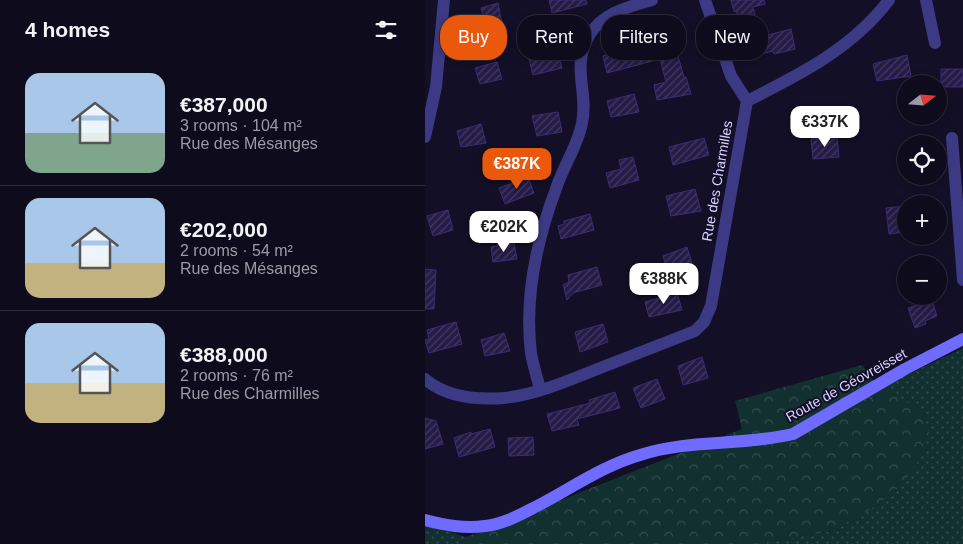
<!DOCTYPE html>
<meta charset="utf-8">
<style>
:root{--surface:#0e0b1c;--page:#171425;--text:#f1f3f6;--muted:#9b9ba3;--line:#2e2b3b;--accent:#ea580c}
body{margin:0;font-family:Helvetica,sans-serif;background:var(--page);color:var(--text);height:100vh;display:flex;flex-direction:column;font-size:19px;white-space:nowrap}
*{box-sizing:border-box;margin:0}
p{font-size:16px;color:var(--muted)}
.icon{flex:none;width:28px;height:28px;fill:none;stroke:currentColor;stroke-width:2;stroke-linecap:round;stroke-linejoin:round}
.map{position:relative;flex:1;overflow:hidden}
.details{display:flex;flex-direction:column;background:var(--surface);width:425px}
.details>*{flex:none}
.top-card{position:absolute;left:15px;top:15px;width:448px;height:45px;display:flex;gap:10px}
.needle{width:32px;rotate:73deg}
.tools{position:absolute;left:472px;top:75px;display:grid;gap:10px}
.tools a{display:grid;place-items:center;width:50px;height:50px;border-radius:50%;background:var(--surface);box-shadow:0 2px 8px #0003,0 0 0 1px var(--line);font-size:25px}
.price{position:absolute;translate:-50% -42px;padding:0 11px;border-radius:10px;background:#fff;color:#222;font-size:16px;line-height:32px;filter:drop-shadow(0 1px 2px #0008)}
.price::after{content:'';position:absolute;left:50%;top:30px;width:15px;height:11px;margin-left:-8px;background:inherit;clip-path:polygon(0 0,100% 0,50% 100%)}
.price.current{background:var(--accent);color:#fff}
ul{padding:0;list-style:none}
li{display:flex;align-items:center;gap:15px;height:125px;padding:0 25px}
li+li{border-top:1px solid var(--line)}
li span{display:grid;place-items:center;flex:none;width:140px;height:100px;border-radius:15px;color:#555}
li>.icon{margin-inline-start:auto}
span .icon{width:60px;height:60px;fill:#fffc;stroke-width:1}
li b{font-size:21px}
h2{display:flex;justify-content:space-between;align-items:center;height:60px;padding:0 25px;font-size:21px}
.chip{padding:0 18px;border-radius:20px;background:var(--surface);box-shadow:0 2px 8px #0003,0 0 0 1px var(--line);font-size:18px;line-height:45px}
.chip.current{background:var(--accent);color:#fff}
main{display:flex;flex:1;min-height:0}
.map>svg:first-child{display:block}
.grass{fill:url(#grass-dots)}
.forest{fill:url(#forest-crowns)}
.building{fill:url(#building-hatch);stroke:#3b2d73}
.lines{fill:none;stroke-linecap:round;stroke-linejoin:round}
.street{stroke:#3d3a85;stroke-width:12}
.secondary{stroke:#6f6bff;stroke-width:12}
.labels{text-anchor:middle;stroke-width:4;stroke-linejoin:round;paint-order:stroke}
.street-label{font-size:14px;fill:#d9d4ff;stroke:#130f26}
</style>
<main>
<section class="details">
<h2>4 homes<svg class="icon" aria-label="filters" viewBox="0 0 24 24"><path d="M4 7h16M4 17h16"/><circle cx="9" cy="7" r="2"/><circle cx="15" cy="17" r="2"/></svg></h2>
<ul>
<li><span style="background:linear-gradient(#a9c7e8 60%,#7fa58c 0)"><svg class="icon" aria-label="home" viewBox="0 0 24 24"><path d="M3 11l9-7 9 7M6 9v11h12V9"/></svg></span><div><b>€387,000</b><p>3 rooms · 104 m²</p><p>Rue des Mésanges</p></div></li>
<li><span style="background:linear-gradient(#a9c7e8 65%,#c2b280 0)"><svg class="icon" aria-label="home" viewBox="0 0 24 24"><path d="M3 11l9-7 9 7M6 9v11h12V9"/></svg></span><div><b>€202,000</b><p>2 rooms · 54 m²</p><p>Rue des Mésanges</p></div></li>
<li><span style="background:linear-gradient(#a9c7e8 60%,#c2b280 0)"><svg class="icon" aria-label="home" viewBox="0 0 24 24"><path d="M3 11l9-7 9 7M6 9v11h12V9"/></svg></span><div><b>€388,000</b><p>2 rooms · 76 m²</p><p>Rue des Charmilles</p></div></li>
</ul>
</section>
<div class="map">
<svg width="538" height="544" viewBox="0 0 538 544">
<defs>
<pattern id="grass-dots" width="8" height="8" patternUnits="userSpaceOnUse" patternTransform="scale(1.25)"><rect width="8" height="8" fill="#12302f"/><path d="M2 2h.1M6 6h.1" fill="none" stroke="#344d4e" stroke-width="1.8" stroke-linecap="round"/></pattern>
<pattern id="forest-crowns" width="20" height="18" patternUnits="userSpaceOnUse" patternTransform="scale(1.25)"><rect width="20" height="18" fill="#12302f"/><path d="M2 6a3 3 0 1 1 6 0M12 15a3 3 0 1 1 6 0" fill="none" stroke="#344d4e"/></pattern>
<pattern id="building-hatch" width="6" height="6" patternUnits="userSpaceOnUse" patternTransform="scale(1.25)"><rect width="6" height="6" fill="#241b47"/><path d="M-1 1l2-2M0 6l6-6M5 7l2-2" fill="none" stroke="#433b63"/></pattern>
</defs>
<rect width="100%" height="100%" fill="#130f26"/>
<!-- grass -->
<path class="grass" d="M538 348V544H342L341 542 407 531 454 388Z
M0 524 41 537V544H0Z"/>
<!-- forest -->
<path class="forest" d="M437 365 454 388 498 410 504 434 493 461 479 483 449 507 407 531 342 542V544H41V537L317 429 310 401Z"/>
<!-- building -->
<path class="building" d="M124 0H161L162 4 127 13Z
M306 0H339L340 4 328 7 330 15 315 20 311 11 309 12Z
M73 3 79 34 67 37 65 31 62 32 56 8Z
M366 29 370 49 349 54 348 51 336 54 331 38Z
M248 39 259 77H261L266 94 232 100 229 85 241 82 235 59 182 73 178 56 213 44 214 48Z
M132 48 137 68 108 75 103 55Z
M482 55 486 76 452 81 448 64Z
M72 62 77 79 55 84 50 68Z
M516 69H538V87H516Z
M209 94 214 112 186 117 182 101Z
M133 112 137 132 112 136 107 116Z
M56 124 61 143 36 147 32 131Z
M412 137 414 157 388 159 386 139Z
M279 138 284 155 248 165 244 147Z
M208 157 214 180 185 188 181 173 196 169 194 160Z
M103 177 109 193 80 204 74 188Z
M270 189 276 211 246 216 241 196Z
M481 206V232L464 234 461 208Z
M23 210 28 230 8 236 2 216Z
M165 214 169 230 136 239 133 226 139 224V221Z
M89 243 92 259 68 262 66 247Z
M262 247 267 263 242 270 238 256Z
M172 267 177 285 148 293 142 300 138 285 144 282 143 275Z
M0 269 11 270 9 309H0Z
M252 293 257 310 224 317 220 302Z
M507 300 512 316 500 321 501 324 490 328 483 308Z
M31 322 37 344 4 353 0 340 4 339 2 330Z
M178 324 183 342 155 352 150 332Z
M79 333 85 351 60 356 56 340Z
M277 357 283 378 258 385 253 366Z
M232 379 240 399 216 408 208 388Z
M190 392 195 408 152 419 154 425 127 431 122 414 165 403 164 400Z
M0 418 11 421 18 444 0 449Z
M65 429 70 447 34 457 29 438 46 432V434Z
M108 437 109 455 84 456 83 438Z"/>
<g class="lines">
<!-- street -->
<path class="street" d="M280 0 306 76 322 101
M501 0 510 43
M0 137 11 87 19 0
M527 138 538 280
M0 379C21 397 52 400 79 398 110 395 142 381 170 370 203 357 236 344 270 331L279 322 286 306 322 101C374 75 428 48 464 0
M115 389C112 377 108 365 106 353 99 296 112 239 132 186 139 165 153 145 157 123 164 91 145 67 165 34 179 12 204 7 227 0"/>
<!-- secondary -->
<path class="secondary" d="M0 520C20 525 39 529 60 526 80 524 98 513 116 504 148 487 180 465 215 455 265 439 318 446 368 434L480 369 538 339"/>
</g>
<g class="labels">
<!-- street labels -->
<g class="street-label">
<text transform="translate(292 181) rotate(-80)" y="5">Rue des Charmilles</text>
<text transform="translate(421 385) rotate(-29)" y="5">Route de Géovreisset</text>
</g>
</g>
</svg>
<div class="tools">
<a><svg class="needle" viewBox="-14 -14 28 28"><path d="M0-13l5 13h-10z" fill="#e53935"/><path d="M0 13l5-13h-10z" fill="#9b9ba3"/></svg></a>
<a><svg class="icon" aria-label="locate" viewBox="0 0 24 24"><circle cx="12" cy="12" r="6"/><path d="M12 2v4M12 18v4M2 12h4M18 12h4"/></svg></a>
<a>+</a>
<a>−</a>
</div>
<b class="price" style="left:400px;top:148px">€337K</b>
<b class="price current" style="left:92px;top:190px">€387K</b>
<b class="price" style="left:79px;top:253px">€202K</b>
<b class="price" style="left:239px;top:305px">€388K</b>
<div class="top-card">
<a class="chip current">Buy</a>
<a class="chip">Rent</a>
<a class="chip">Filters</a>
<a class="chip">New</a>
</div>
</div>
</main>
